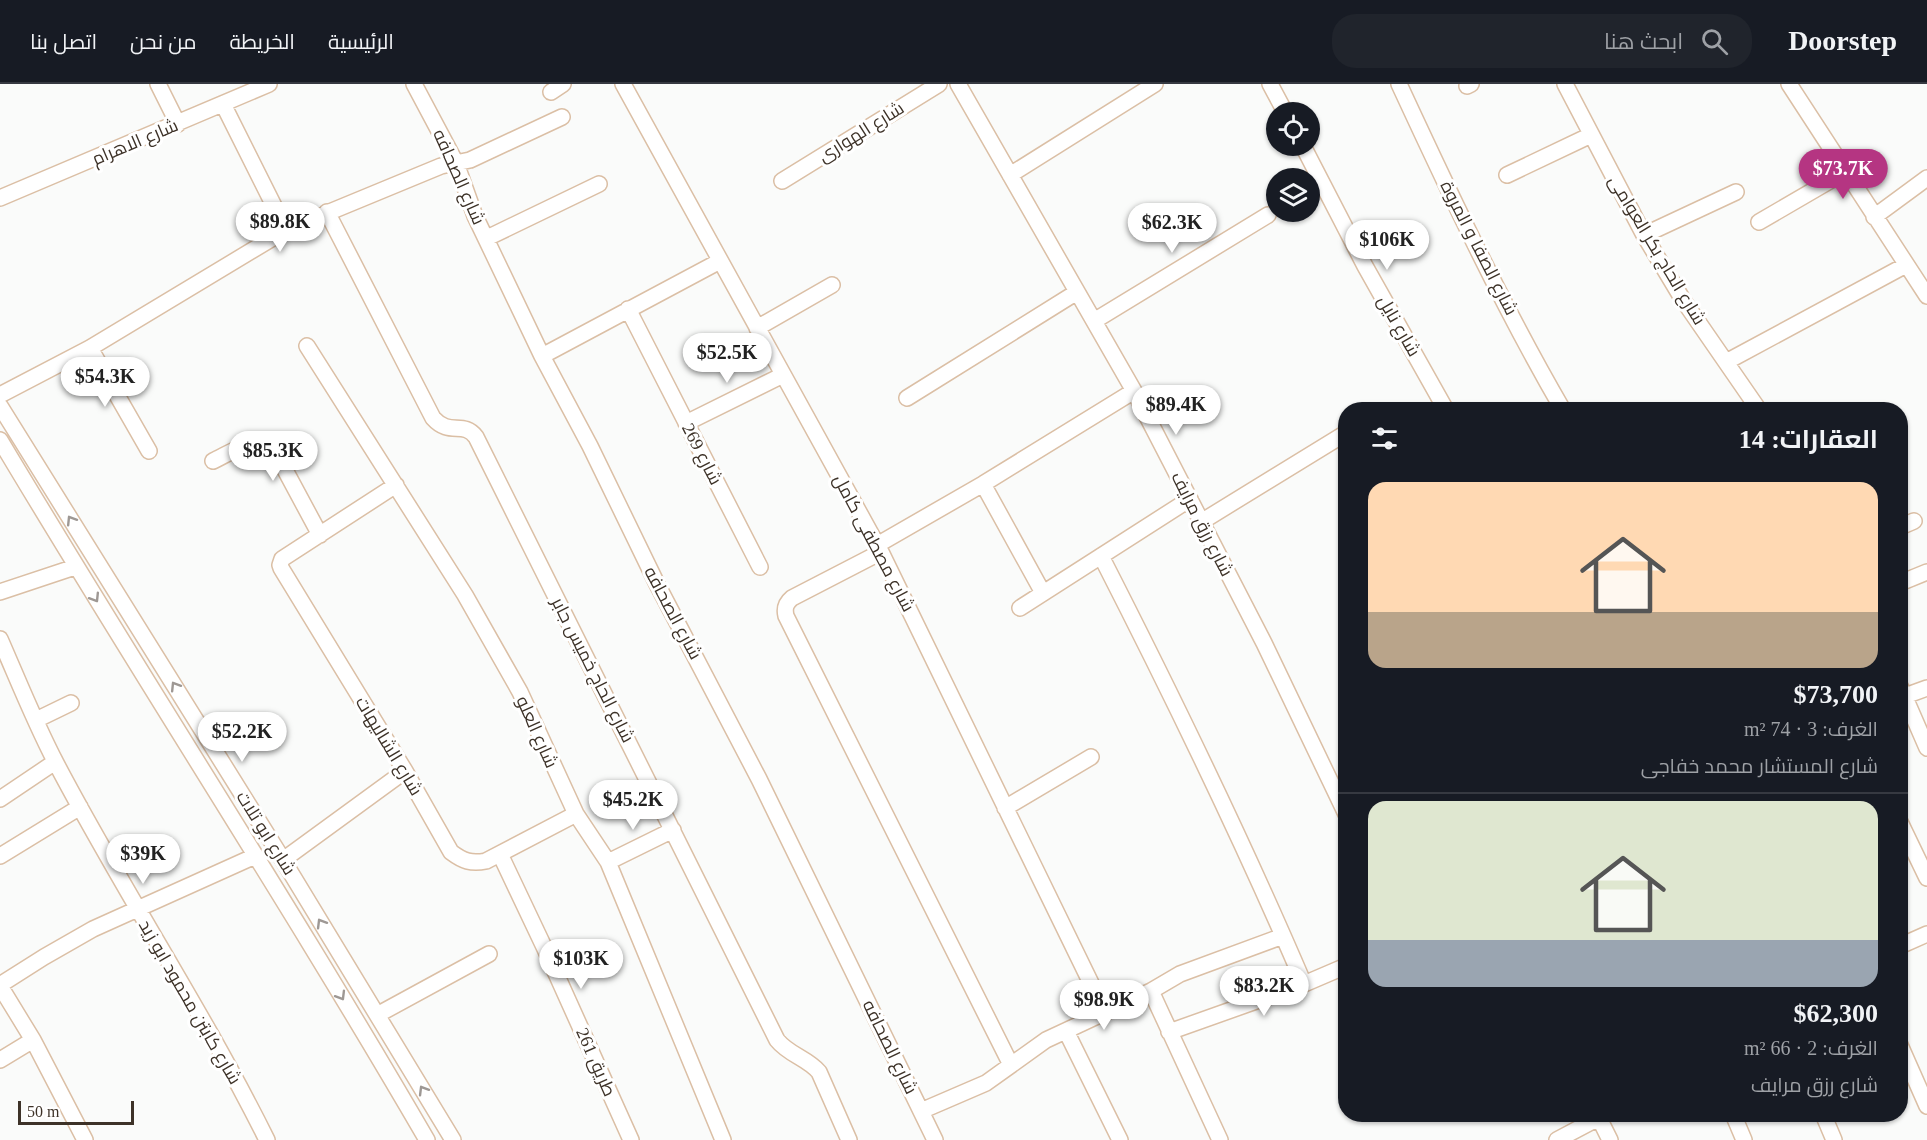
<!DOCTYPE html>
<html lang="ar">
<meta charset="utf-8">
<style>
:root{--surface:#171b24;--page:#20242c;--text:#f1f3f6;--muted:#9ea1a6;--line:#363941;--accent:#b53582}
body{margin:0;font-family:"Times New Roman",Cairo,serif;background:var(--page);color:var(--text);direction:rtl;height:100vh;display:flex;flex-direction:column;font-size:22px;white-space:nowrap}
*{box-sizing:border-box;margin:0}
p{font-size:20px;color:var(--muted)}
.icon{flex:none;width:33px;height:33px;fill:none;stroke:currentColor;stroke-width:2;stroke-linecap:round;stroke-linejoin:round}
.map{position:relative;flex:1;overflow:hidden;direction:ltr}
.side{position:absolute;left:1338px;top:318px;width:570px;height:720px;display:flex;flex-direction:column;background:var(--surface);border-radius:24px;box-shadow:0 2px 4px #0004;direction:rtl}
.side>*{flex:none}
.fabs{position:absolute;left:1266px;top:18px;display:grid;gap:12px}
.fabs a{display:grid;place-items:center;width:54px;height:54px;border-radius:50%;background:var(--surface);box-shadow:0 2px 4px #0004;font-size:30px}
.scale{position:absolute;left:18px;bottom:15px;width:116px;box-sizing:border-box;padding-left:6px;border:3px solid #3d3228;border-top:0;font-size:16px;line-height:21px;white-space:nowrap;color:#3d3228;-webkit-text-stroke:4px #fff;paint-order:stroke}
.price{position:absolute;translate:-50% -51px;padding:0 14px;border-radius:21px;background:#fff;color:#222;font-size:20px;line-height:39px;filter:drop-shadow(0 2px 3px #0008)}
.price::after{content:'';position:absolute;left:50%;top:36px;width:18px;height:14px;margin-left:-9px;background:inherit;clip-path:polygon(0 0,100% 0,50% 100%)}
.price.on{background:var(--accent);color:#fff}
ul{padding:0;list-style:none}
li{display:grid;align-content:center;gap:12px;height:318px;padding:0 30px}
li+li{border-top:2px solid var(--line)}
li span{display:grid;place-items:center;height:186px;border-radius:18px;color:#555}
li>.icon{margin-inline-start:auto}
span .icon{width:108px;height:108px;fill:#fffc;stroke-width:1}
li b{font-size:26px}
h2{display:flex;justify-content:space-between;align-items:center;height:72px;padding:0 30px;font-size:26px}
header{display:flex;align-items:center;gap:36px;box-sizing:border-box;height:84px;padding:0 30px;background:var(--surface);border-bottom:2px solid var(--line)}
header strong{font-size:28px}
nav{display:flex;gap:33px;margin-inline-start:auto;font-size:21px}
.search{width:420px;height:54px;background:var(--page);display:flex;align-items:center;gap:15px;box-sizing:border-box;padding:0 21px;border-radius:24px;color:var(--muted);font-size:22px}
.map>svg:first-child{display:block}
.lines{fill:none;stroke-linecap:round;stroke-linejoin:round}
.street-casing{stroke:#dbbfa5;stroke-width:18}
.street{stroke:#fff;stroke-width:15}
.oneway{stroke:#9e9894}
.labels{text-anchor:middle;stroke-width:6;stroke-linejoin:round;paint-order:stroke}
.street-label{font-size:18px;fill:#3d3228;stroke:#fff}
</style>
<header>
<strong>Doorstep</strong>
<div class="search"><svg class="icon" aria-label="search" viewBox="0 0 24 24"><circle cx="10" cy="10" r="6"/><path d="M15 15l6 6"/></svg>ابحث هنا</div>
<nav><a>الرئيسية</a><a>الخريطة</a><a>من نحن</a><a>اتصل بنا</a></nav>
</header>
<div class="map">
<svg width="1927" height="1056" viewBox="0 0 1927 1056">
<rect width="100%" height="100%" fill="#fafbfa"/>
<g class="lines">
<defs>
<path id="street" d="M158 0 178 40
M414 0 456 79 475 132 542 272 590 362 657 500 759 695 935 1056
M623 0 881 468 1105 928
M958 0 1134 307 1264 559 1346 730
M1270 0 1285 28
M1399 0C1450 110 1502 221 1563 326
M1565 0 1644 151 1683 216 1759 326
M1789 0 1927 212
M1467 2 1471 0
M551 8 563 0
M223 20 286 146
M1303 62 1365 182 1446 326
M1010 91 1155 0
M1507 91 1591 51
M782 97 939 0
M0 114 269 0
M327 128 433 334C450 353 463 336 476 353L777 956C789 971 807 974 819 988L849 1056
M1874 133 1927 94
M1759 138 1845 88
M1644 151 1736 108
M487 154 599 100
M628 225 760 483
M1094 237 1268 131
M757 244 832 201
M307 262 465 511 520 608 576 730 608 778 723 1056
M90 264 149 367
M542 272 720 177
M1726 278 1906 181
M0 311 90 264 286 146 441 82 470 76 562 33
M907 314 1077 208
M0 322 283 776 453 1056
M686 339 783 291
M0 356C140 591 290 820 427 1056
M213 377C234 367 257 349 276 369L320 451
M983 400 1043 509
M396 401 282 475 280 481 281 484 405 687 451 768C463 777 471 780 486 777L576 730
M1201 438 1346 349
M1900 443 1914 437
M877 461 983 400 1134 307
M881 468 792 514C786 519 784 524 786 532L1011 981
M1101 472C1173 613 1242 755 1304 900
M1900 499 1927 488
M0 508 75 483
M1020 524 1190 415
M0 555C18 596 35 639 56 679 123 807 203 927 267 1056
M1900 602 1927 664
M1905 612 1927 604
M36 636 71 619
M0 715 55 678
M1005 724 1091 673
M1900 738 1927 794
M500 770 545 865 631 1056
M0 772 80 723
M283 776 405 687
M608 778 673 746
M1900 862 1927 850
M0 901 44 873 93 845 255 772
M0 902 33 956 85 1056
M1151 907 1220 1056
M377 931 489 870
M1066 947 1120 1056
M1169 948 1304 900 1346 882
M1900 961 1927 1022
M0 976 33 956
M921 1027 986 999 1046 956 1151 907 1180 890 1283 852
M1733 1030 1744 1056
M1823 1030 1834 1056
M1599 1034 1610 1056
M1557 1056 1606 1030"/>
</defs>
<!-- street casing -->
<use href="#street" class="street-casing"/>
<!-- street -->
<use href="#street" class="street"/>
</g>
<!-- one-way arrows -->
<defs><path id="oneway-chevron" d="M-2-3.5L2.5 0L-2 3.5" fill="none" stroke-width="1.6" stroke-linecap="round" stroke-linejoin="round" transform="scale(1.5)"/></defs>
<g class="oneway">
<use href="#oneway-chevron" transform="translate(71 436) rotate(-122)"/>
<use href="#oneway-chevron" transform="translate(95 514) rotate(58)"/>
<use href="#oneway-chevron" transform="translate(175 602) rotate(-122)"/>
<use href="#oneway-chevron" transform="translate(321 839) rotate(-121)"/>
<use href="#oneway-chevron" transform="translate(341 912) rotate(59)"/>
<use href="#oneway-chevron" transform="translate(423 1006) rotate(-121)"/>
</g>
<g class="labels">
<!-- street labels -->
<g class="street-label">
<text transform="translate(861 48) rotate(-32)" y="6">شارع الهوارى</text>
<text transform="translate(135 58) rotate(-23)" y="6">شارع الاهرام</text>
<text transform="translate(459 93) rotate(66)" y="6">شارع الصحافه</text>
<text transform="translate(1479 164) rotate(63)" y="6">شارع الصفا و المروة</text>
<text transform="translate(1657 166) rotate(59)" y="6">شارع الحاج بكر العوامى</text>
<text transform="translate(1399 242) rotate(60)" y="6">شارع نايل</text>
<text transform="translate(702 370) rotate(63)" y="6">شارع 269</text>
<text transform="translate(1202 440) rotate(63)" y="6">شارع رزق مرايف</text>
<text transform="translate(874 459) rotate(62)" y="6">شارع مصطفى كامل</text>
<text transform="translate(673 529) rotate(62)" y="6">شارع الصحافه</text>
<text transform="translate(593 586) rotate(63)" y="6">شارع الحاج خميس جابر</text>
<text transform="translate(537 648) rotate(66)" y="6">شارع العلو</text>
<text transform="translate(389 662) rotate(59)" y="6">شارع الشاليهات</text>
<text transform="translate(266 749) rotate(58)" y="6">شارع ابو تلات</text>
<text transform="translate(190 918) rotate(60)" y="6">شارع كابتن محمود ابو زيد</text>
<text transform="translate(890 963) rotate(64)" y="6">شارع الصحافه</text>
<text transform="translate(596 978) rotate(66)" y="6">طريق 261</text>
</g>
</g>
</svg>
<div class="fabs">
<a><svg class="icon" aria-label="locate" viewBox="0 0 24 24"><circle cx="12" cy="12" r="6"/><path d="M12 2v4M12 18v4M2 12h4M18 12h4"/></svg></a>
<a><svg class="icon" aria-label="layers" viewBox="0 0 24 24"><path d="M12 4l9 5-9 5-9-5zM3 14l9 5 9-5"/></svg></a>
</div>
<div class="scale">50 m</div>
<b class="price on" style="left:1843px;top:116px">$73.7K</b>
<b class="price" style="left:280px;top:169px">$89.8K</b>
<b class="price" style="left:1172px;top:170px">$62.3K</b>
<b class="price" style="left:1387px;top:187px">$106K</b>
<b class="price" style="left:727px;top:300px">$52.5K</b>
<b class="price" style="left:105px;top:324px">$54.3K</b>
<b class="price" style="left:1176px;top:352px">$89.4K</b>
<b class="price" style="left:273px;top:398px">$85.3K</b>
<b class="price" style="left:242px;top:679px">$52.2K</b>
<b class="price" style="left:633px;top:747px">$45.2K</b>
<b class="price" style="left:143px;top:801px">$39K</b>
<b class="price" style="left:581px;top:906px">$103K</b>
<b class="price" style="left:1264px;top:933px">$83.2K</b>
<b class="price" style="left:1104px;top:947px">$98.9K</b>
<section class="side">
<h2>العقارات: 14<svg class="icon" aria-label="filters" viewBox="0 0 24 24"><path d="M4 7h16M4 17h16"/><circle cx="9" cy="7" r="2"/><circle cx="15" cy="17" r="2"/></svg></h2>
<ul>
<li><span style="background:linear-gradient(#ffd9b3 70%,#b9a48a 0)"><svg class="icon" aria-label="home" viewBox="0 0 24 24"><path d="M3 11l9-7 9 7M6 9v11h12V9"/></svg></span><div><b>$73,700</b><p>الغرف: 3 · 74 m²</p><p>شارع المستشار محمد خفاجى</p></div></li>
<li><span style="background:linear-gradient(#dfe7d0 75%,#9aa5b1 0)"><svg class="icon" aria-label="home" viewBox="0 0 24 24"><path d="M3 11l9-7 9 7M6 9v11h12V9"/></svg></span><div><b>$62,300</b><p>الغرف: 2 · 66 m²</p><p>شارع رزق مرايف</p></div></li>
</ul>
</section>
</div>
